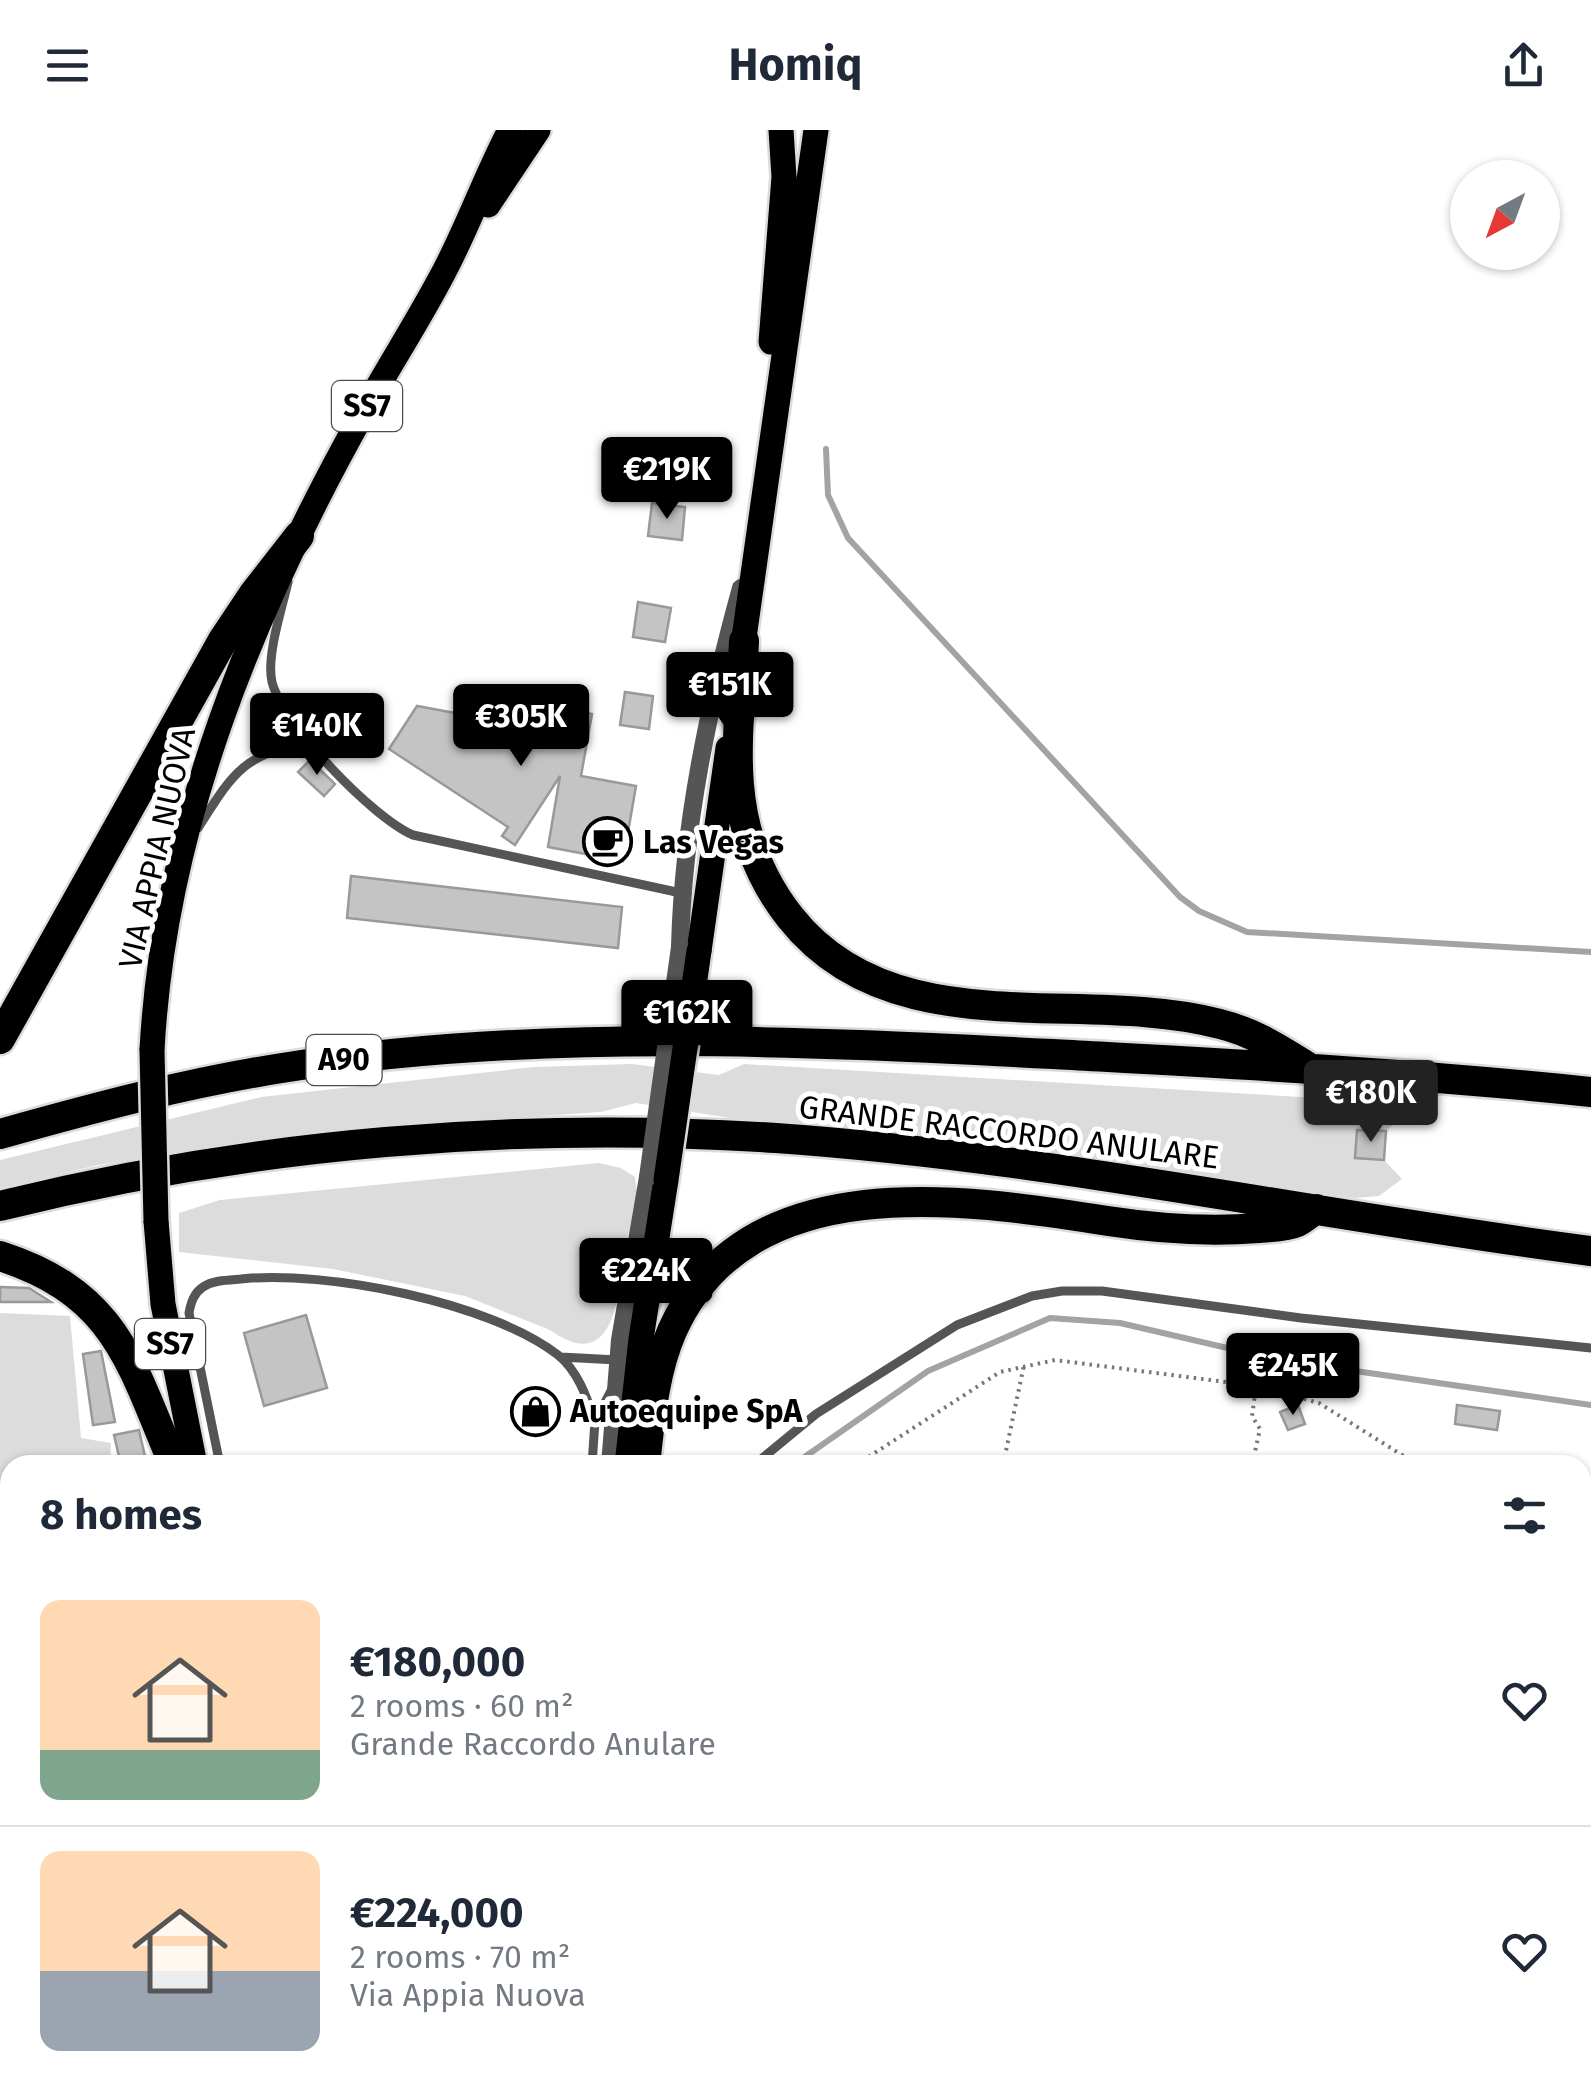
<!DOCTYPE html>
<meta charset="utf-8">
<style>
:root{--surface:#fff;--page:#f2f2f3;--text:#1f2937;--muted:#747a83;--line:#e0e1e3;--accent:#000}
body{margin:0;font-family:"Fira Sans",sans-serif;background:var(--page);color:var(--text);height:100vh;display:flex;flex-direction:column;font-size:38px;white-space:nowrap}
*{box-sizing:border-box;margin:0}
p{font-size:32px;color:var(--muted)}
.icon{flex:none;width:55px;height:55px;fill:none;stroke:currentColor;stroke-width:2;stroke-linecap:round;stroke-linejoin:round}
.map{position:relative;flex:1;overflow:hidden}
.sheet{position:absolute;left:0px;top:1325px;width:1592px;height:642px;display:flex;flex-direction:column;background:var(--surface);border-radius:30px 30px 0 0;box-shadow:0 2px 8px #0004}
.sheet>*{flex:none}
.needle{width:65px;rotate:221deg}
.fabs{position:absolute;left:1450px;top:30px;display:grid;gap:20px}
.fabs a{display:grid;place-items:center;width:110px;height:110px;border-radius:50%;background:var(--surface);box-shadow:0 2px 8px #0004;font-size:50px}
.price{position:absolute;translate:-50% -85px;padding:0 22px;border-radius:10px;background:var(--accent);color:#fff;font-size:32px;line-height:65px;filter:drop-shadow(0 2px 5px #0008)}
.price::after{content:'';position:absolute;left:50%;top:60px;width:30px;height:22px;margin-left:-15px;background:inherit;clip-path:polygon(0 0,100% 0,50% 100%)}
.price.active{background:#222;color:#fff}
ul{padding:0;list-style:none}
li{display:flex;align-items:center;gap:30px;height:250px;padding:0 40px}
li+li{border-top:2px solid var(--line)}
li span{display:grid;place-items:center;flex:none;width:280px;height:200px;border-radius:20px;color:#555}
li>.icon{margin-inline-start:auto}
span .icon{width:120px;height:120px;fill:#fffc;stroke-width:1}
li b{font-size:42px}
h2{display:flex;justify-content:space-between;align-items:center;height:120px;padding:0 40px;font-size:42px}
header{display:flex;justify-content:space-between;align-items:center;height:130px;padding:0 40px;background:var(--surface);font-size:45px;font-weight:700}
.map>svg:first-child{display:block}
.green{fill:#dcdcdc}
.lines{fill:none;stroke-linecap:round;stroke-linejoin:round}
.stream{stroke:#a3a3a3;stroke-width:6}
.building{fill:#c4c4c4;stroke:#999;stroke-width:2.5}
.primary-casing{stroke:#dbdbdb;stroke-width:30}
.highway-casing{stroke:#dbdbdb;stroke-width:35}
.path{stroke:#777;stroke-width:4;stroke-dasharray:2.5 5;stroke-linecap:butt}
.lane{stroke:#555;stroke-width:9}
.street{stroke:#555;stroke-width:18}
.primary{stroke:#000;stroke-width:25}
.highway{stroke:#000;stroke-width:30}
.primary-bridge-casing{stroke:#dbdbdb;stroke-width:30;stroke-linecap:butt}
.street-bridge{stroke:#555;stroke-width:18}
.primary-bridge{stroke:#000;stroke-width:25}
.labels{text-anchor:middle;stroke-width:10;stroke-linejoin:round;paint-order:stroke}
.shield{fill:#fff;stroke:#4c4c4c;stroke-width:2.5}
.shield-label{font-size:30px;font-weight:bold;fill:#000}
.poi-label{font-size:32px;font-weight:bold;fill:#000;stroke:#fff;text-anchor:start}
.street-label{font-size:32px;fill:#000;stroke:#fff}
</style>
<header><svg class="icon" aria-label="menu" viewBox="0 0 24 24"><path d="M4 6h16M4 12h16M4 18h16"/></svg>Homiq<svg class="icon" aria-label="share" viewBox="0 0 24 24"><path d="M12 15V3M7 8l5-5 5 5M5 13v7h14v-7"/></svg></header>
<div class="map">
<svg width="1591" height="1967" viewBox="0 0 1591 1967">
<rect width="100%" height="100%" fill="#fff"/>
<!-- green -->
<path class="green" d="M632 934 719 945 744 934 1386 972 1405 985 1386 1001 1357 1000 1355 1028 1384 1030 1402 1049 1379 1066 1355 1068 1004 1014 730 988 636 973 601 982 432 993 249 1011 98 1035 0 1058V1030L261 967 534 937Z
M599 1033 621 1038 635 1047C636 1057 639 1069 638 1079 636 1091 627 1103 625 1116 619 1158 617 1248 550 1200L465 1166 333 1139 179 1122V1083L220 1070Z
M0 1183 70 1186 81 1308 111 1313 110 1335H10V1604L0 1603Z
M1591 1764V1967H1503L1507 1958H1582V1784Z"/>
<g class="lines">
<!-- stream -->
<path class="stream" d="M826 319 828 365 848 408 1180 767 1199 781 1247 802 1591 822
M793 1335 928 1241 1050 1188 1120 1193 1279 1230 1591 1275
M598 1967 602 1958"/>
</g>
<!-- building -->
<path class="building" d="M652 373 685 377 682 410 648 406Z
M638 472 671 478 665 512 633 507Z
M459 559 592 584 581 646 636 656 623 731 548 717 560 646 515 715 502 706 508 697 389 619 417 576 455 583Z
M625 562 653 566 649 599 620 595Z
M310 630 335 654 324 666 298 642Z
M351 746 622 777 618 818 347 788Z
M1357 1000 1386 1001 1384 1030 1355 1028Z
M0 1157 29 1158 51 1172H0Z
M306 1185 327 1258 264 1276 244 1203Z
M101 1221 115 1292 93 1295 83 1224Z
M1298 1275 1305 1294 1288 1300 1280 1282Z
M1457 1275 1500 1281 1497 1300 1455 1294Z
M139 1300 147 1335H121L114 1305Z"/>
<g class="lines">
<defs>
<path id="primary" d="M488 75 538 0
M771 212 784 47 781 0
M741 529 816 0
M699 821 728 618
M152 920C164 694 254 478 363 283 387 239 415 196 439 151 466 103 484 49 510 0
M156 1091 163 1174 195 1335
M627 1335 641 1209 666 1050
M371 1958 376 1967
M518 1967 521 1958"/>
<path id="highway" d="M744 511C742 558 735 608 739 655 743 703 760 749 790 787 893 918 1081 857 1220 894 1253 902 1279 919 1308 937
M0 909 223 510 253 465 299 406
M0 1004C93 978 186 953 282 938 537 898 796 911 1053 924 1233 934 1412 943 1591 962
M0 1076C252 1013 517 991 776 1008 1050 1027 1319 1086 1591 1121
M0 1126C117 1164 130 1232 174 1335
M645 1335C650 1291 654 1242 672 1201 746 1035 962 1068 1108 1091 1160 1099 1207 1102 1259 1098 1271 1097 1286 1097 1297 1092 1303 1089 1310 1083 1316 1079"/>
</defs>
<!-- primary casing -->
<use href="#primary" class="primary-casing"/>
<!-- highway casing -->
<use href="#highway" class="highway-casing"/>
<!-- path -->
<path class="path" d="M856 1335 1000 1242 1055 1230 1257 1256 1319 1273 1418 1335
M1003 1335 1024 1235
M1252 1335 1260 1299 1252 1286 1256 1258
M1582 1368 1591 1369
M1582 1471 1591 1473
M1582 1699 1591 1683
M662 1958 667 1967
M872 1967 874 1958
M1111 1967 1113 1958
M1459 1967 1463 1958"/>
<!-- lane -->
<path class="lane" d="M288 452C282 479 266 526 272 552 283 595 373 688 413 705L681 763
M198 698C232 645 242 624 308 612
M561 1227 617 1230
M220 1335 189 1183C191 1172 194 1163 203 1157 213 1150 229 1150 241 1149 325 1140 490 1172 558 1225 578 1241 587 1268 595 1291
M592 1335 595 1291 614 1255
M754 1335 816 1284 957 1195 1032 1166 1062 1161H1102L1301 1188 1591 1218
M0 1616 10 1617
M0 1714 10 1720
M0 1918 10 1924
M65 1958 80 1967
M160 1958 174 1967
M302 1958 309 1967
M174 1967 202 1958"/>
<!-- street -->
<path class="street" d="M680 817C683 696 709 574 741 458
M610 1335 620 1210 648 1047"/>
<!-- primary -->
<use href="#primary" class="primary"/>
<!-- highway -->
<use href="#highway" class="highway"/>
<defs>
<path id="primary-bridge" d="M152 920 156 1091
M666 1050 699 821"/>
</defs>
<!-- primary-bridge casing -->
<use href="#primary-bridge" class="primary-bridge-casing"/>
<!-- street-bridge -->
<path class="street-bridge" d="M648 1047 680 817"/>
<!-- primary-bridge -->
<use href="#primary-bridge" class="primary-bridge"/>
</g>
<!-- icons -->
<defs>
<symbol id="cafe-ring" viewBox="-11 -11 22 22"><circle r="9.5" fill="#fff" stroke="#000" stroke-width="1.5"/><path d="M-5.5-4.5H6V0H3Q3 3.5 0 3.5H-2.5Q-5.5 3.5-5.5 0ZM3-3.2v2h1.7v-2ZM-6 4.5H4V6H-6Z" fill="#000"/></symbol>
<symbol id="shop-ring" viewBox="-11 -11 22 22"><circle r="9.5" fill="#fff" stroke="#000" stroke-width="1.5"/><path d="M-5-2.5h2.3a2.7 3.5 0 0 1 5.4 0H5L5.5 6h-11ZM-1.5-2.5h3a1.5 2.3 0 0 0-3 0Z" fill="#000"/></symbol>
</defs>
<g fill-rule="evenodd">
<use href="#cafe-ring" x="580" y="684" width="55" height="55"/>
<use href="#shop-ring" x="508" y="1254" width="55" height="55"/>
</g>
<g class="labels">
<!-- shield labels -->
<g class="shield">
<rect x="332" y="251" width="70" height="50" rx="8"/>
<rect x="306.5" y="905" width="75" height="50" rx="8"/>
<rect x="135" y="1189" width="70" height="50" rx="8"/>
</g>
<g class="shield-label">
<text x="367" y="286">SS7</text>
<text x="344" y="940">A90</text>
<text x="170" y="1224">SS7</text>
</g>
<!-- poi labels -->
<g class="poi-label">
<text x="643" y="723">Las Vegas</text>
<text x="570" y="1292">Autoequipe SpA</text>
</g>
<!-- street labels -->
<g class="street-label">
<text transform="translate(157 718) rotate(-77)" y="11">VIA APPIA NUOVA</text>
<text transform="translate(1009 1002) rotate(7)" y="11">GRANDE RACCORDO ANULARE</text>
</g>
</g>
</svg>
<div class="fabs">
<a><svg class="needle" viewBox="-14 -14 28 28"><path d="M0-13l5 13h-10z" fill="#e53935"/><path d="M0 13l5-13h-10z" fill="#747a83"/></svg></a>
</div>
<b class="price" style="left:667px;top:392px">€219K</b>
<b class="price" style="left:730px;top:607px">€151K</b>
<b class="price" style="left:521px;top:639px">€305K</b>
<b class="price" style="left:317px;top:648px">€140K</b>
<b class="price" style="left:687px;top:935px">€162K</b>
<b class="price active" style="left:1371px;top:1015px">€180K</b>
<b class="price" style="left:646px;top:1193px">€224K</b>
<b class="price" style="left:1293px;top:1288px">€245K</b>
<section class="sheet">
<h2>8 homes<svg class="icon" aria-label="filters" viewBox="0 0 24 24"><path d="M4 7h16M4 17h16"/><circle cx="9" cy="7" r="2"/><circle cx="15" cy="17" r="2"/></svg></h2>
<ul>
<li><span style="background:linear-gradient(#ffd9b3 75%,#7fa58c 0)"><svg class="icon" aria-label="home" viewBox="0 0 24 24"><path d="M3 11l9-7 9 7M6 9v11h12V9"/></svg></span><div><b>€180,000</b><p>2 rooms · 60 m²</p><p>Grande Raccordo Anulare</p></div><svg class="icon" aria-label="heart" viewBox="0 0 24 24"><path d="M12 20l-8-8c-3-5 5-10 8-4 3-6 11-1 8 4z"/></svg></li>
<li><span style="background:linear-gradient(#ffd9b3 60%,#9aa5b1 0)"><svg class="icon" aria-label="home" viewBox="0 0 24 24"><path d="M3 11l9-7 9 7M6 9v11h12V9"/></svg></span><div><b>€224,000</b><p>2 rooms · 70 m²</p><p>Via Appia Nuova</p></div><svg class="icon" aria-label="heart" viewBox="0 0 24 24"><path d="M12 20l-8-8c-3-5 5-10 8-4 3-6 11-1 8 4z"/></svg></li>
</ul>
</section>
</div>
